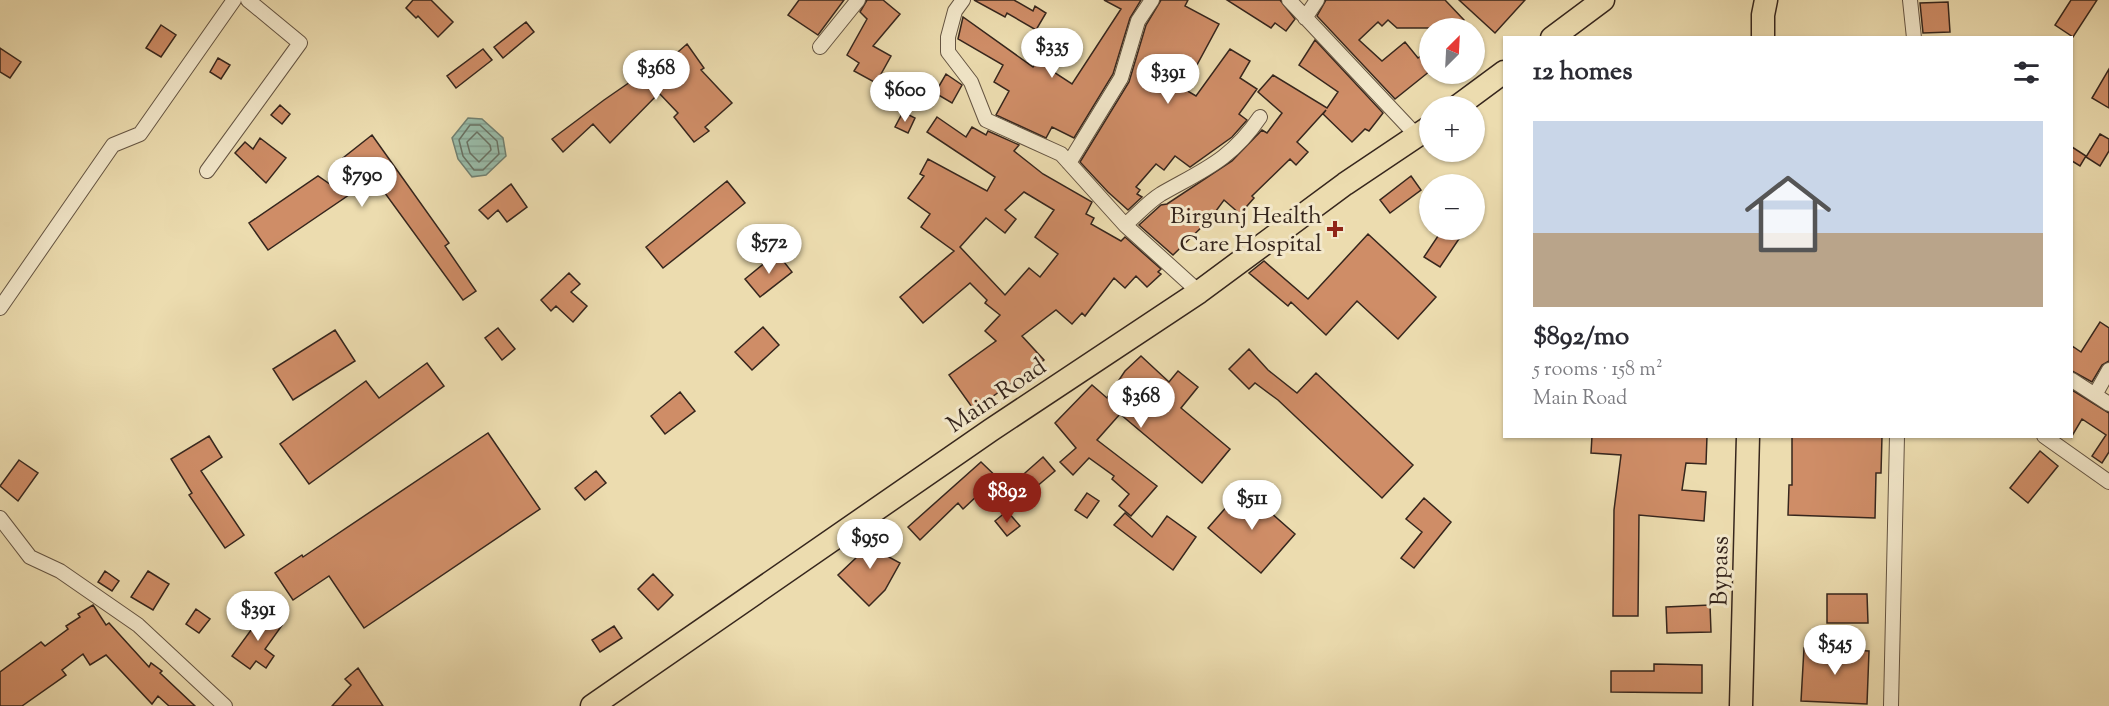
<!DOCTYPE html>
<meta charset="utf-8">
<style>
:root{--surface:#fff;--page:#f7f7f7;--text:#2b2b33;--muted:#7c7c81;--line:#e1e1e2;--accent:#8f2418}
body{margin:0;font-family:"Sorts Mill Goudy",serif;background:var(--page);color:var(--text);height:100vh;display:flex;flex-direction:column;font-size:22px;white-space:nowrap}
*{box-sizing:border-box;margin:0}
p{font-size:20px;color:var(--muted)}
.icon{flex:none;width:33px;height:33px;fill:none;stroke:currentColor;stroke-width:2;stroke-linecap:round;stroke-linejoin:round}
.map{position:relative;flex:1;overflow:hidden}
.details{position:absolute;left:1503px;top:36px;width:570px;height:402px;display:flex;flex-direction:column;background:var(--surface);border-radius:0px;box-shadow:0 2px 4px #0004}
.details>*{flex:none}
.needle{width:39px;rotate:24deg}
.controls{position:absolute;left:1419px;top:18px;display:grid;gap:12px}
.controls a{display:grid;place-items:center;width:66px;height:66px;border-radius:50%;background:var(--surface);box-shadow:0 2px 4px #0004;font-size:30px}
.price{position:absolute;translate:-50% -51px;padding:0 14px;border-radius:21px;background:#fff;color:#222;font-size:20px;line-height:39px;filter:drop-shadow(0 2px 3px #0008)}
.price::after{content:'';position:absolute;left:50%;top:36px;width:18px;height:14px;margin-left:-9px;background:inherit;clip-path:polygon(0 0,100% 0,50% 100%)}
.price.active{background:var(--accent);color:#fff}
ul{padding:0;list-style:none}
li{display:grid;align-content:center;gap:12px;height:318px;padding:0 30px}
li+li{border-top:2px solid var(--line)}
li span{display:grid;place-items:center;height:186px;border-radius:0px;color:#555}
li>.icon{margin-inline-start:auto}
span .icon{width:108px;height:108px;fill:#fffc;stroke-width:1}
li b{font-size:26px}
h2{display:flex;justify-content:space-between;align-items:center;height:72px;padding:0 30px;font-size:26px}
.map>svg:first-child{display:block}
.water{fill:url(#water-rules);stroke:#718071;stroke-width:1.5}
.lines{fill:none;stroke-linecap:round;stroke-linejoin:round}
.shore{stroke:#687163;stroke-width:1.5}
.building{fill:#cf8d67;stroke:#36261d;stroke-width:1.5;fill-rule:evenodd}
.street-casing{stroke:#645442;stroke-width:16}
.primary-casing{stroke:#36261d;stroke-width:25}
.street{stroke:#f3e8cb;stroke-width:14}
.primary{stroke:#ecdcaf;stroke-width:22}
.poi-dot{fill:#8f2418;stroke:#f3e8cb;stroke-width:2}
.labels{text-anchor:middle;stroke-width:6;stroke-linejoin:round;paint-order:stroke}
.poi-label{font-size:24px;fill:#36261d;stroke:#f3e8cb;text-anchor:end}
.street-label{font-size:24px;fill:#36261d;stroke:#f3e8cb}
</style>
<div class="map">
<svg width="2109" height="706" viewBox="0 0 2109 706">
<defs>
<pattern id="water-rules" width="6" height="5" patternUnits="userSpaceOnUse" patternTransform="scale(1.5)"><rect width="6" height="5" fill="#99bca9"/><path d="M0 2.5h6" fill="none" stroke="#84a191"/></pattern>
</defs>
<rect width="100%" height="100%" fill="#ecdcaf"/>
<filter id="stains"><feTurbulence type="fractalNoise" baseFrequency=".00333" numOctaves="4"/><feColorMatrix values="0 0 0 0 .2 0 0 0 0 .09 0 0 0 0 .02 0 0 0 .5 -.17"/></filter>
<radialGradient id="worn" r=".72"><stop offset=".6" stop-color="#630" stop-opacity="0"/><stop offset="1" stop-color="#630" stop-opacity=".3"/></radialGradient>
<!-- water -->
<path class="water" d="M468 118 482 119 503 138 506 156 486 175 472 177 458 159 452 138Z"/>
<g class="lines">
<!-- shore -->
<path class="shore" d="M470 125H480L497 141 499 154 483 170H474L463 156 459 140Z
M477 132 490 145 491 150 479 162 470 153 467 142Z"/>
</g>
<!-- building -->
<path class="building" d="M413 0H431L453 22 438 37 418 16 416 18 406 8Z
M799 0H844L818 35 788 15Z
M867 0H883L900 14 873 46 891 56 876 83 854 71 859 63 847 55 867 19 860 12Z
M974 0H1014L1033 11 1035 6 1046 13 1036 30 1007 13 1005 17Z
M1104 0H1141L1130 18 1113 74 1074 138 1052 127 1046 138 996 115 1009 91 994 82 1003 65 958 39 963 17 1033 67 1037 61 1072 84 1121 9Z
M1161 0H1188L1185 6 1219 24 1184 89 1196 96 1230 49 1250 61 1240 78 1257 89 1239 114 1247 120 1232 137 1190 167 1175 156 1164 170 1156 164 1136 187 1140 190 1137 194 1142 197 1128 210 1108 192 1080 162 1129 82 1146 25Z
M1227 0H1280L1295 19 1286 31 1275 23 1271 28Z
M1326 0H1445L1464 20 1456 28H1397L1388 20 1382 26 1378 22 1359 40 1382 61 1405 42 1418 58 1430 49V71L1395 99 1317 16Z
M1459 0H1525L1495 33Z
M2071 0H2097L2073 37 2055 25Z
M1948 2 1950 32 1923 33 1920 3Z
M526 22 534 32 503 58 494 47Z
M161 25 176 35 161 57 146 48Z
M1315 40 1383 113 1369 131 1365 129 1352 142 1323 114 1326 110 1297 142 1308 152 1296 165 1290 159 1252 196 1254 198 1240 214 1224 200 1210 219 1173 255 1139 225 1161 205 1167 204 1232 161 1262 130 1267 133 1282 113 1258 92 1273 75 1327 108 1338 92 1299 65Z
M687 44 704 68 701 70 732 103 705 127 709 131 694 142 674 117 678 113 659 93 610 143 593 124 563 152 552 139 604 100 633 80 635 83 658 60 663 65Z
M0 48 21 62 10 78 0 72Z
M483 49 492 60 456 88 447 76Z
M218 58 230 65 221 79 210 72Z
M2109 69V108L2092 98Z
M946 74 962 85 952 103 935 93Z
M280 105 290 114 282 124 271 115Z
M903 112 915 118 908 133 895 127Z
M937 117 966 137 972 127 986 135 988 131 1019 145 1014 151 1043 174 1092 202 1086 214 1094 218 1091 224 1121 241 1125 237 1161 269 1158 272 1161 274 1147 287 1136 276 1125 288 1114 278 1085 316 1082 313 1072 324 1056 310 1022 336 1044 360 1023 378 1021 376 974 410 949 375 996 341 985 331 1000 315 985 303 987 300 970 283 923 323 900 297 954 251 921 227 930 214 908 198 924 176 920 174 928 159 987 191 995 177 927 132ZM1024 192 1054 210 1035 237 1058 254 1040 277 1029 268 1005 295 960 247 986 218 1005 233 1016 219 1005 210Z
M2100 134 2109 139V151L2100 166 2086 157Z
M372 135 449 243 445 246 476 291 463 300 374 178 268 250 249 223 318 176 337 189 347 176 334 165Z
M260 138 286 158 266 183 235 153 245 142 253 149Z
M2072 147 2086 156 2080 166 2072 161Z
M1411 176 1421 190 1390 213 1380 200Z
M727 181 745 203 663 268 646 247Z
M511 184 527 207 507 222 498 210 488 219 479 210Z
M1442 230H1465L1440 267 1424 257Z
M1368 234 1436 297 1398 339 1357 301 1326 335 1291 302 1288 306 1249 273 1264 261 1308 299Z
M777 253 792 272 760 297 745 279Z
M569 273 580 284 571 292 587 306 573 322 556 306 551 311 541 300Z
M2100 322 2109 328V361L2102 365 2092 382 2072 371V346L2081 352Z
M763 327 779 345 752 370 735 352Z
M498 328 515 349 502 360 485 338Z
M335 330 355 361 293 400 273 369Z
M1249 349 1268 370 1297 393 1316 373 1413 465 1382 498 1278 400 1255 383 1249 389 1229 369Z
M1141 356 1169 382 1178 371 1198 387 1181 408 1230 449 1202 483 1120 414 1097 440 1157 486 1131 516 1119 506 1129 494 1112 479 1114 476 1089 458 1073 475 1060 462 1076 448 1055 423 1092 385 1107 398 1125 371Z
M427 363 444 386 309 484 280 444 366 381 379 398Z
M2072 390 2109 413V452L2102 463 2092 456 2106 435 2082 419 2072 436Z
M680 392 695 411 665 434 651 416Z
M488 433 540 509 364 628 329 576 293 600 275 573 302 555 303 557Z
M209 436 222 457 201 471 244 535 225 548 189 495 192 493 171 459Z
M1592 436H1707L1706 464 1686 463 1682 490 1706 492 1704 521 1639 515 1638 616H1613L1614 510 1621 455 1591 453Z
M1792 436H1882L1881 473H1876L1875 518 1788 515 1789 485H1792Z
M2040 451 2058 466 2028 503 2010 488Z
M1043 457 1055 471 1029 493 1017 480Z
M19 460 38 473 18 501 0 486Z
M981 462 1004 484 990 502 979 494 963 509 958 503 920 540 908 527Z
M596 471 606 483 585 500 575 488Z
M1243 488 1295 534 1261 573 1208 528Z
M1087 493 1099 501 1087 518 1075 510Z
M1424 498 1451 522 1414 568 1401 558 1422 532 1406 519Z
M1007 511 1020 526 1007 536 995 521Z
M1125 513 1152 537 1167 516 1196 537 1173 570 1114 525Z
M876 532 887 543 878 551 900 563 885 590 869 606 838 575 858 556 855 553Z
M105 571 119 581 112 591 98 582Z
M148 571 169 584 153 610 131 597Z
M653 574 673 595 658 610 638 589Z
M1827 594H1867L1868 623H1827Z
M93 605 106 625 109 623 149 667 151 663 162 671 160 673 195 706H169L158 696 152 704 106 655 90 665 83 654 62 670 66 675 22 706H0V672L41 642 45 646 68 629 66 626 80 617 78 614Z
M1710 605 1711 632 1667 633 1666 607Z
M196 609 210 619 199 633 186 624Z
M265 611 283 624 265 649 274 656 266 668 256 661 250 669 232 656Z
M614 626 622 638 600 652 592 640Z
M1804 648 1869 651 1867 704 1801 701Z
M1654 664 1702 665V693L1611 692V671H1654Z
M358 668 383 706H332L351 685 345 679Z"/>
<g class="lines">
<defs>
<path id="street" d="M963 0 955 11 948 37V52L971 82 986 120 1061 154 1125 225 1199 292
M1289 0 1417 136
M1910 0 1914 38
M1305 18 1317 0
M820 47 858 0
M1069 163 1121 78 1138 21 1152 0
M207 171 300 43 248 0
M1125 225C1137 215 1148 202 1161 194 1203 170 1231 160 1260 117
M0 308 113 145 140 134 234 0
M2072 380 2109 404
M2095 395 2109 370
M2044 436 2109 482
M0 518 30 557 60 571 138 625 225 706
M1891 706 1897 436"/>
<path id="primary" d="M1552 38 1603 0
M1763 38V15L1766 0
M1458 106 1504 72
M592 706 991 430 1199 292 1345 184 1430 127
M1741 706 1748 436"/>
</defs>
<!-- street casing -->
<use href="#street" class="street-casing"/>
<!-- primary casing -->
<use href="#primary" class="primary-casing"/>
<!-- street -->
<use href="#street" class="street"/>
<!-- primary -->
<use href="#primary" class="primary"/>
</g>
<!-- markers -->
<path class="poi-dot" d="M1332 220h6v6h6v6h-6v6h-6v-6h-6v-6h6z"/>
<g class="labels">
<!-- poi labels -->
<g class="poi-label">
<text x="1322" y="223">Birgunj Health<tspan x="1322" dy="28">Care Hospital</tspan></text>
</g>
<!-- street labels -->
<g class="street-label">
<text transform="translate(996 395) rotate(-34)" y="8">Main Road</text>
<text transform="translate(1719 571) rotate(-89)" y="8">Bypass</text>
</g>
</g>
<rect width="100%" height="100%" filter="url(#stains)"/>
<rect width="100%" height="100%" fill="url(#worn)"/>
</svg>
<div class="controls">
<a><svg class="needle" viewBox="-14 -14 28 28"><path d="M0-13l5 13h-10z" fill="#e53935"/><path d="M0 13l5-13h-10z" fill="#7c7c81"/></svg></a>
<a>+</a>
<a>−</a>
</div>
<b class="price" style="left:1052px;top:79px">$335</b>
<b class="price" style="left:656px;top:101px">$368</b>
<b class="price" style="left:1168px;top:105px">$391</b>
<b class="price" style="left:905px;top:123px">$600</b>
<b class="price" style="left:362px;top:208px">$790</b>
<b class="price" style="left:769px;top:275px">$572</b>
<b class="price" style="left:1141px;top:429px">$368</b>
<b class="price active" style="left:1007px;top:524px">$892</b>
<b class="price" style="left:1252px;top:531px">$511</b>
<b class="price" style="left:870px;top:570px">$950</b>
<b class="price" style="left:258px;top:642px">$391</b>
<b class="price" style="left:1835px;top:676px">$545</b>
<section class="details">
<h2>12 homes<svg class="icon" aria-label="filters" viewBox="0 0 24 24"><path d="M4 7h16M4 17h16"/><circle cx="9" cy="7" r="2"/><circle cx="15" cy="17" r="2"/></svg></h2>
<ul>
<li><span style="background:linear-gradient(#c9d6e8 60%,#b9a48a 0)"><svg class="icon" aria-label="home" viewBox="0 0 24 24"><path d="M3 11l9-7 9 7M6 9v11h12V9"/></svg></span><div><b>$892/mo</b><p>5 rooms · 158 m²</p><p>Main Road</p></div></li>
</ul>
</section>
</div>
